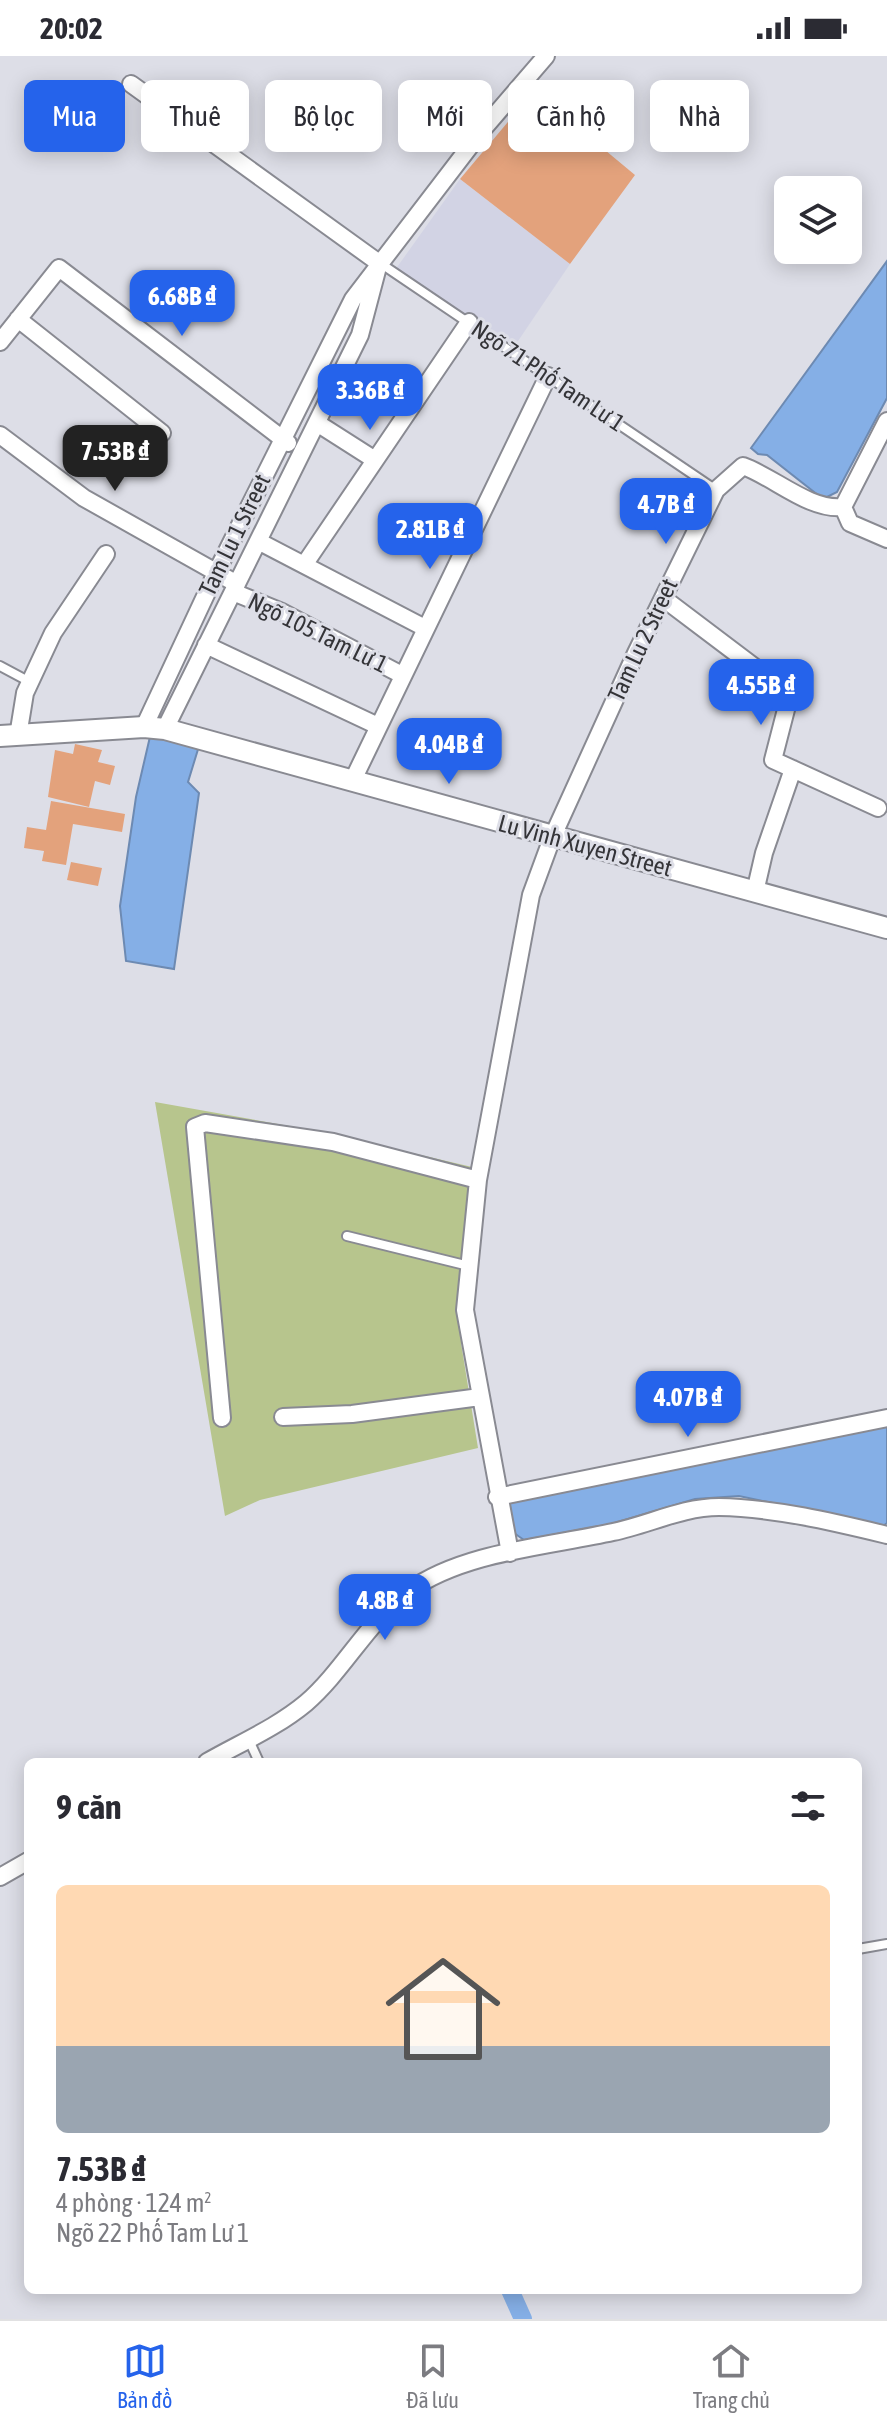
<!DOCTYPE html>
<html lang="vi">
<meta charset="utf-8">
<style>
:root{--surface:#fff;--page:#f2f2f3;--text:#2b2b33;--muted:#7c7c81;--line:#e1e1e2;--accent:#2563eb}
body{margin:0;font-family:"Asap Condensed",sans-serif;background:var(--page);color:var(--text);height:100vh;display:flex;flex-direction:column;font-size:30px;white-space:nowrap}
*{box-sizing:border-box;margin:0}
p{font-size:26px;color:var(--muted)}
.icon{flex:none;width:44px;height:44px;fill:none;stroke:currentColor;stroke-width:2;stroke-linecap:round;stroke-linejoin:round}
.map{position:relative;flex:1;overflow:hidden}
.details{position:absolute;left:24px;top:1702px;width:838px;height:536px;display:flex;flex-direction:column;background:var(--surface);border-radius:12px;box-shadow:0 4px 20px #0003}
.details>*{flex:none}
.top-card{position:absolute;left:24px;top:24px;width:840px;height:72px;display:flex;gap:16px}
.fabs{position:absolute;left:774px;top:120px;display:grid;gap:16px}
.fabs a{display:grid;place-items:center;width:88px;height:88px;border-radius:12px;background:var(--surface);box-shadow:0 4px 20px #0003;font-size:40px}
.price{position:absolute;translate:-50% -68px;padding:0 18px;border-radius:16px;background:var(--accent);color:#fff;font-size:26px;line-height:52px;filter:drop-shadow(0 2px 4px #0008)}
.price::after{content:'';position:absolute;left:50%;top:48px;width:24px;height:18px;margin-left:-12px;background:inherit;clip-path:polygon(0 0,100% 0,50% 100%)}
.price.current{background:#222;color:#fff}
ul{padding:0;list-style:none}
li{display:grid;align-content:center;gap:16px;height:424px;padding:0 32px}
li span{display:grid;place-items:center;height:248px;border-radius:12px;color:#555}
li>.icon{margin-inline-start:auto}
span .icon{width:144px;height:144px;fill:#fffc;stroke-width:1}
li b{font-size:34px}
h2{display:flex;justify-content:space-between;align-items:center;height:96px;padding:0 32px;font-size:34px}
.pill{padding:0 28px;border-radius:12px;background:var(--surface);box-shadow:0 4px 20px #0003;font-size:28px;line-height:72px}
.pill.current{background:var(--accent);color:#fff}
.status{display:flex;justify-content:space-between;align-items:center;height:56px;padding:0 40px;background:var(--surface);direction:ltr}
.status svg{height:22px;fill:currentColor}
.tab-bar{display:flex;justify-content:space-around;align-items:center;height:112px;border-top:2px solid var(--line);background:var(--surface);font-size:22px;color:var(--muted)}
.tab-bar a{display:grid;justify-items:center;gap:4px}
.tab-bar .current{color:var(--accent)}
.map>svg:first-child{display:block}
.built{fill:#d2d3e4}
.green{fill:#b7c58d}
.water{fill:#85afe6;stroke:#6d8ab2;stroke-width:2}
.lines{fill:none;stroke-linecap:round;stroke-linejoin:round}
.canal{stroke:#85afe6;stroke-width:18}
.building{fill:#e3a27c}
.service-casing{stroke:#898a92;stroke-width:12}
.minor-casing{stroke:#898a92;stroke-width:20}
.tertiary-casing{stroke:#898a92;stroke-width:24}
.service{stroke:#fff;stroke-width:8}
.minor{stroke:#fff;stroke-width:16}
.tertiary{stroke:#fff;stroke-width:20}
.labels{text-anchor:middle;stroke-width:6;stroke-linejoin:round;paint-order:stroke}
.street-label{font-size:24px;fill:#343438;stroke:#dddee7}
</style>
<div class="status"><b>20:02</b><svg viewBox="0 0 49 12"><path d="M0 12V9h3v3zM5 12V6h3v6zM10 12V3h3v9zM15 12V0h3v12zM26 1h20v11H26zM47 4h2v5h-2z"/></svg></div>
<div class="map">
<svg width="887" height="2263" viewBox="0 0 887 2263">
<rect width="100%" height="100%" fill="#dddee7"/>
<!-- built -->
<path class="built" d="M460 123 570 208 514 291 395 214Z"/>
<!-- green -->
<path class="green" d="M155 1046 323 1076 472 1111 460 1241 461 1287 478 1392 260 1444 225 1460Z"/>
<!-- water -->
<path class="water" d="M887 205V342L837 436 823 443 767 399 758 398 751 392Z
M152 672 199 690 188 726 199 737 174 913 126 905 120 850 136 741Z
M887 1369V1467L883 1470 739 1440 695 1443 611 1468 524 1484 514 1477 509 1444Z"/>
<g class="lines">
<!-- canal -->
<path class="canal" d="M510 2234 523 2263"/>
</g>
<!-- building -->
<path class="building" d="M534 35 635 119 570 208 460 123Z
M75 688 102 694 98 706 115 710 110 729 95 725 89 751 48 741 55 694 73 698Z
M51 745 125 758 122 776 73 768 66 809 42 805 44 795 24 792 27 771 46 774Z
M71 806 102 812 98 830 67 824Z"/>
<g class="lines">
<defs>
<path id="service" d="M380 207 716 434
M0 610 30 626
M347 1180 469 1210
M248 1682 259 1706
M858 1893 887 1888"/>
<path id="minor" d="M131 28 379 207 360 279 165 673
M18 263 162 377
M0 286 59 212 288 387
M317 367 375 404
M0 379 84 442 237 528
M843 451 850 467 887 483
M258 485 425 572
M304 509 469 266
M233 536 282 556 402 619
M663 542 790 638 773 704 878 752
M206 589 378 670
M144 671 216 517 353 243 484 72 546 0
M18 680 25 637 53 577 106 498
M352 726 548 320
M755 836 764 797 793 713
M283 1361 352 1358 480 1341
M222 1362 195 1071 205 1067 333 1086 478 1124
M497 1441 887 1362
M510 1497 465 1254 478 1124 531 839 552 782 636 597 716 434 743 410C774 421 810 455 843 451L887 365
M207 1706C240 1687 276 1672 306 1647 344 1614 368 1565 409 1535 462 1496 550 1490 613 1476 648 1469 682 1451 719 1451 775 1452 833 1466 887 1479
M0 1821 28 1805"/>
<path id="tertiary" d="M0 680 144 671 165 673 887 872"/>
</defs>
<!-- service casing -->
<use href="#service" class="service-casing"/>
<!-- minor casing -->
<use href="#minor" class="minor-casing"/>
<!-- tertiary casing -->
<use href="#tertiary" class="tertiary-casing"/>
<!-- service -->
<use href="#service" class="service"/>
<!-- minor -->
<use href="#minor" class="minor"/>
<!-- tertiary -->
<use href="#tertiary" class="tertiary"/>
</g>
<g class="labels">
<!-- street labels -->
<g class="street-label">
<text transform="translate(548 320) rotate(34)" y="8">Ngõ 71 Phố Tam Lư 1</text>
<text transform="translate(235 479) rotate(-64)" y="8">Tam Lu 1 Street</text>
<text transform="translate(318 577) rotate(26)" y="8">Ngõ 105 Tam Lư 1</text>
<text transform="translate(643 584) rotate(-65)" y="8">Tam Lu 2 Street</text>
<text transform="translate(585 790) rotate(15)" y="8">Lu Vinh Xuyen Street</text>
</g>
</g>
</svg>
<div class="fabs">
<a><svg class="icon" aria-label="layers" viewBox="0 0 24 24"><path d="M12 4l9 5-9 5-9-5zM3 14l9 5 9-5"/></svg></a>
</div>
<b class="price" style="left:182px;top:282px">6.68B ₫</b>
<b class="price" style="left:370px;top:376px">3.36B ₫</b>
<b class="price current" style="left:115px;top:437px">7.53B ₫</b>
<b class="price" style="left:666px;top:490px">4.7B ₫</b>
<b class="price" style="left:430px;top:515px">2.81B ₫</b>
<b class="price" style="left:761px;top:671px">4.55B ₫</b>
<b class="price" style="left:449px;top:730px">4.04B ₫</b>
<b class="price" style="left:688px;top:1383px">4.07B ₫</b>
<b class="price" style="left:385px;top:1586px">4.8B ₫</b>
<div class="top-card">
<a class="pill current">Mua</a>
<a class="pill">Thuê</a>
<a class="pill">Bộ lọc</a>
<a class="pill">Mới</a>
<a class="pill">Căn hộ</a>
<a class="pill">Nhà</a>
</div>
<section class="details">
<h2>9 căn<svg class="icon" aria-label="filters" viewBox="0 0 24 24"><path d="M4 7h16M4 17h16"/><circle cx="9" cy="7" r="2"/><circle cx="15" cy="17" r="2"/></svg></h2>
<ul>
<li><span style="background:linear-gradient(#ffd9b3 65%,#9aa5b1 0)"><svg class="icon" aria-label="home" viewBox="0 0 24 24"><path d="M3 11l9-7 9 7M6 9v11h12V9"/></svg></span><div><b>7.53B ₫</b><p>4 phòng · 124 m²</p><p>Ngõ 22 Phố Tam Lư 1</p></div></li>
</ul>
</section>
</div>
<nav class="tab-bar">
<a class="current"><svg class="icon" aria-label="map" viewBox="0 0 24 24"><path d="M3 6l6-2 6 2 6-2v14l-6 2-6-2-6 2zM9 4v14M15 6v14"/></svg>Bản đồ</a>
<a><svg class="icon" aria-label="saved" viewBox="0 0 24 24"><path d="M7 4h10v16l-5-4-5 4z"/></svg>Đã lưu</a>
<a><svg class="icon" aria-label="home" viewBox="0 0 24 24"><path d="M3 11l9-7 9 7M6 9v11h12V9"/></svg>Trang chủ</a>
</nav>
